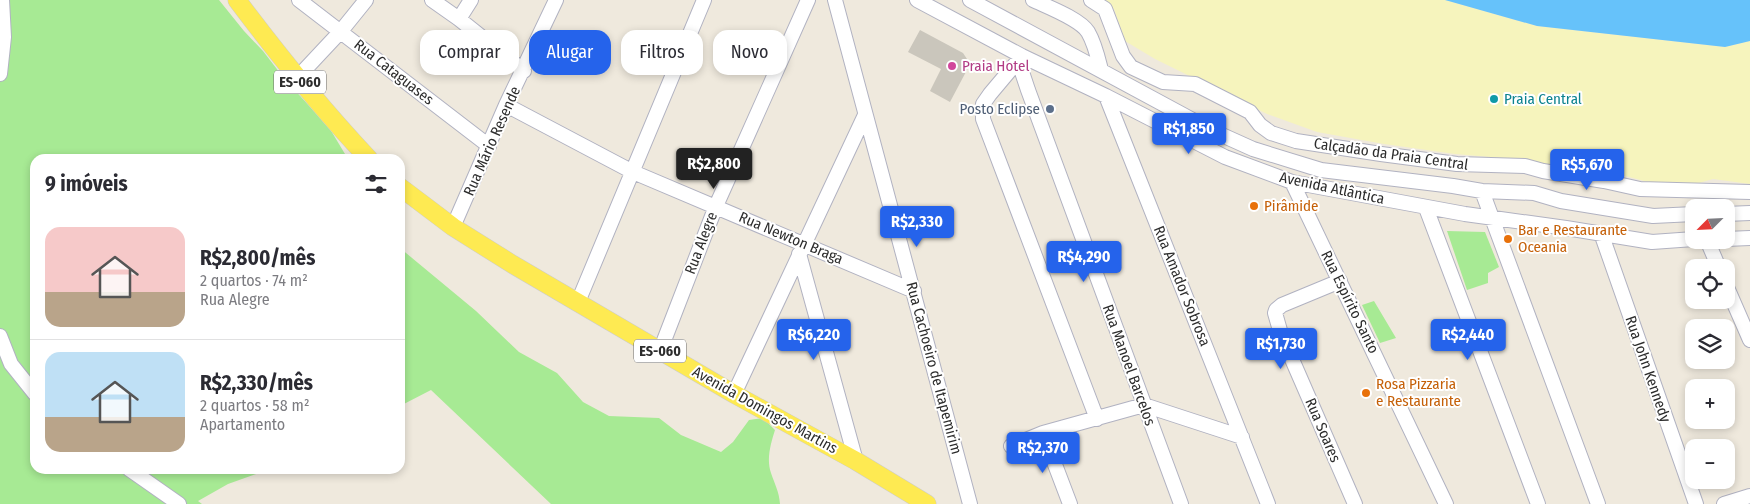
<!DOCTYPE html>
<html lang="pt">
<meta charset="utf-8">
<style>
:root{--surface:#fff;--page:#f2f2f3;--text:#2b2b33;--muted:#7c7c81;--line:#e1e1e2;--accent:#2563eb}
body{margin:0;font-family:"Fira Sans Condensed",sans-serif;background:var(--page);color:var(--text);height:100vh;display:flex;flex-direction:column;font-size:19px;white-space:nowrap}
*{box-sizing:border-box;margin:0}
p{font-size:16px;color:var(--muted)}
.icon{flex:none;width:28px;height:28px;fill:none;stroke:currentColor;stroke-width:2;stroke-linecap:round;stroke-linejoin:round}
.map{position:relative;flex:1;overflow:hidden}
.sheet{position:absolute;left:30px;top:154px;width:375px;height:320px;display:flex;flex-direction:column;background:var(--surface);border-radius:15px;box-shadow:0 2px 8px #0003}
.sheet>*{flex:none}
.banner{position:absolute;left:420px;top:30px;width:475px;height:45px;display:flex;gap:10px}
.needle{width:32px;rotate:246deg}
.tools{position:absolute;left:1685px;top:199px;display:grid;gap:10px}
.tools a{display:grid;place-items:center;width:50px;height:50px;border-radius:10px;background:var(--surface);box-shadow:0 2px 8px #0003;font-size:25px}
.price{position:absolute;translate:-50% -42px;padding:0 11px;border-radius:5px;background:var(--accent);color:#fff;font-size:16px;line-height:32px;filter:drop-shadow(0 1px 2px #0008)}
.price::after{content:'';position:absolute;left:50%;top:30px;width:15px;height:11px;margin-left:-8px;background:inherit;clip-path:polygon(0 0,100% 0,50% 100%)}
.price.current{background:#222;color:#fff}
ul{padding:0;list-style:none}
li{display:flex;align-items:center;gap:15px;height:125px;padding:0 15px}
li+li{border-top:1px solid var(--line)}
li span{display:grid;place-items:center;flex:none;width:140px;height:100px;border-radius:15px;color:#555}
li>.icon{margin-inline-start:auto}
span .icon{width:60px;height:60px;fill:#fffc;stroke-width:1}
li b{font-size:21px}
h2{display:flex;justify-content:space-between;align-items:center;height:60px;padding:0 15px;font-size:21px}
.tag{padding:0 18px;border-radius:15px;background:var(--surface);box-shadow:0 2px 8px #0003;font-size:18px;line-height:45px}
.tag.current{background:var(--accent);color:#fff}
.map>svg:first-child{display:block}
.green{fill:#a7ea94}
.sand{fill:#f6f4bd}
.water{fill:#66c2fa}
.building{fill:#cac6bc}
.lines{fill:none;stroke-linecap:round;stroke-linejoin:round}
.minor-casing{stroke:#b1b2c1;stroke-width:16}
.major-casing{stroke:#ccc;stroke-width:19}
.minor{stroke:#fff;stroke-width:14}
.major{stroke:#feea52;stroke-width:18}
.hotel-dot{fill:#d1479c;stroke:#fff;stroke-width:2}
.culture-dot{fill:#0f9aa8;stroke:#fff;stroke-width:2}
.service-dot{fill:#5c6f8a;stroke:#fff;stroke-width:2}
.food-dot{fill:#e8710a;stroke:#fff;stroke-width:2}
.labels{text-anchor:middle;stroke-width:4;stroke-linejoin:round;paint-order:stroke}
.shield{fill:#fff;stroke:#6b6b6b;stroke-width:1}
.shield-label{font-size:14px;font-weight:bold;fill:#2c2c2c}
.hotel-label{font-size:15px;fill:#b23c85;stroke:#fff;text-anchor:start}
.street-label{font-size:15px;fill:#2c2c2c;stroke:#fff}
.culture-label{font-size:15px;fill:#0d838f;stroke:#fff;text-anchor:start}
.service-label{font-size:15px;fill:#4e5e75;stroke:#fff;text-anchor:end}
.food-label{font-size:15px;fill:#c56008;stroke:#fff;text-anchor:start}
</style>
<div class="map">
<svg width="1750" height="504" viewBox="0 0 1750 504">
<rect width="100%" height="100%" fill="#efe9dd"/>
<!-- green -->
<path class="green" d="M0 0H219L244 31 263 51 283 77 330 129 348 159H35V469H270L228 484 198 501 202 504H0Z
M1447 231 1485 232 1499 267 1488 273V283L1467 290Z
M400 248 476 311 519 352 557 373 583 402 609 416 659 418 681 435 721 452 733 442 749 420 763 418 775 430C771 443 766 459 771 473 775 485 779 491 780 504H551L431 390 400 406Z
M1374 301 1396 338 1380 343 1362 305Z"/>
<!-- sand -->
<path class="sand" d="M1098 0H1445L1537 26 1725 47 1750 41V184L1713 179 1681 188 1663 186 1618 174 1576 171 1514 159 1455 154 1384 144 1317 132 1267 114 1155 59 1125 41 1114 9Z"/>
<!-- water -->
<path class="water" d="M1445 0H1750V41L1725 47 1537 26Z"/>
<!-- building -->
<path class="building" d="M920 30 963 53 967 59 968 68 950 102 930 91 941 69 908 52Z"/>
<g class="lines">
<defs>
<path id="minor" d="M299 0 489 146
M432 0 459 19 524 71
M835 0 970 504
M917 0 1022 56 1106 96 1225 157 1292 182 1465 214 1566 228 1652 242 1694 239
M970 0 1213 131 1253 149 1321 170 1453 186 1482 191 1534 193 1561 201 1653 216 1694 214
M1033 0C1048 7 1080 19 1088 32 1095 44 1098 58 1101 70
M1091 0 1105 9 1123 56 1131 67 1163 82 1195 84 1250 112 1260 125 1271 133 1296 141 1381 154 1457 164 1525 166 1543 171 1604 181 1640 189 1750 192
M459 19 471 0
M1022 56V72L1028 90 1181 504
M1022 56 990 94 983 104V119L1097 419
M0 74 4 37 2 0
M297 78 341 31 366 0
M1106 96 1268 504
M506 105 633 172 914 291
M1292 182 1446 504
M1482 191 1598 504
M1426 208 1538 504
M1726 214 1750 213
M453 227 506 105 556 0
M1601 233 1696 504
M1726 239 1750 238
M1707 240 1719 268
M799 254 856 461
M1340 281 1282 305 1276 310 1275 313 1281 334 1355 504
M1726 285 1750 340
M578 302 704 0
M0 336 11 364 35 394
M660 351 716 206 808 0
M734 394 865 115
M1043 433 1070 504
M1011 446 1043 433 1144 405 1242 437
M129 469 179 504
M1724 504 1750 496"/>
<path id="major" d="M237 0C279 56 322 109 369 159
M400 187 453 227 512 264 734 394 856 461 927 504"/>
</defs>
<!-- minor casing -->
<use href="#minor" class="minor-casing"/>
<!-- major casing -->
<use href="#major" class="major-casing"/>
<!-- minor -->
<use href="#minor" class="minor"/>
<!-- major -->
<use href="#major" class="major"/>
</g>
<!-- markers -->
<circle class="hotel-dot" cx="952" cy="66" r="5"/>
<circle class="culture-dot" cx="1494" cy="99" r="5"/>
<circle class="service-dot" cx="1050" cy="109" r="5"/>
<g class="food-dot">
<circle cx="1254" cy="206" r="5"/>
<circle cx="1508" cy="239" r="5"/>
<circle cx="1366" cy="393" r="5"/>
</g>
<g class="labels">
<!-- shield labels -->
<g class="shield">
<rect x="274" y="70.5" width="52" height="23" rx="4"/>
<rect x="634" y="339.5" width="52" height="23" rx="4"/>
</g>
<g class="shield-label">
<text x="300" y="87">ES-060</text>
<text x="660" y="356">ES-060</text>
</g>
<!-- hotel labels -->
<g class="hotel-label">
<text x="962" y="71">Praia Hotel</text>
</g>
<!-- street labels -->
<g class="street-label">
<text transform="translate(394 72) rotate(38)" y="5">Rua Cataguases</text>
<text transform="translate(492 141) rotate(-66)" y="5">Rua Mário Resende</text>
<text transform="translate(1391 154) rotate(8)" y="5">Calçadão da Praia Central</text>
<text transform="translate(1332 188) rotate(12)" y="5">Avenida Atlântica</text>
<text transform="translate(791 238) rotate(23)" y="5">Rua Newton Braga</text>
<text transform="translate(701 243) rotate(-69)" y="5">Rua Alegre</text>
<text transform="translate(1182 286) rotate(68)" y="5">Rua Amador Sobrosa</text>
<text transform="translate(1350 302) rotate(64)" y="5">Rua Espírito Santo</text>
<text transform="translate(1129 365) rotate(70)" y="5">Rua Manoel Barcelos</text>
<text transform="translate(934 368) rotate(75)" y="5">Rua Cachoeiro de Itapemirim</text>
<text transform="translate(1648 369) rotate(71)" y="5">Rua John Kennedy</text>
<text transform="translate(765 410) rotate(29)" y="5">Avenida Domingos Martins</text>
<text transform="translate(1323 430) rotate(67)" y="5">Rua Soares</text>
</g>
<!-- culture labels -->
<g class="culture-label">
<text x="1504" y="104">Praia Central</text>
</g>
<!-- service labels -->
<g class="service-label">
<text x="1040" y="114">Posto Eclipse</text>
</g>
<!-- food labels -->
<g class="food-label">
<text x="1264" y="211">Pirâmide</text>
<text x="1518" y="235">Bar e Restaurante<tspan x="1518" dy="17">Oceania</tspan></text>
<text x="1376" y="389">Rosa Pizzaria<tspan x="1376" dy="17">e Restaurante</tspan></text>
</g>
</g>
</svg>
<div class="tools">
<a><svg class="needle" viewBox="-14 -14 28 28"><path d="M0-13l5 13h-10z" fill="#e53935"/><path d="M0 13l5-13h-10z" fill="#7c7c81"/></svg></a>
<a><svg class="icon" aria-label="locate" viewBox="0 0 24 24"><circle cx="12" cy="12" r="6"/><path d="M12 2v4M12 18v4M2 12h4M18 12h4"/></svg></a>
<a><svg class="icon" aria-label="layers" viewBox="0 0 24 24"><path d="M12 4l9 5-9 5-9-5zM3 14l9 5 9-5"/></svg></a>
<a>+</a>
<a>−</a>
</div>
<b class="price" style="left:1189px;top:155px">R$1,850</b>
<b class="price current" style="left:714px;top:190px">R$2,800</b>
<b class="price" style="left:1587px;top:191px">R$5,670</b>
<b class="price" style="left:917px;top:248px">R$2,330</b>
<b class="price" style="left:1084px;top:283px">R$4,290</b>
<b class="price" style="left:814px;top:361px">R$6,220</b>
<b class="price" style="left:1468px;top:361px">R$2,440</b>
<b class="price" style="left:1281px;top:370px">R$1,730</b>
<b class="price" style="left:1043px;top:474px">R$2,370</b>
<div class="banner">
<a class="tag">Comprar</a>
<a class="tag current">Alugar</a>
<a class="tag">Filtros</a>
<a class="tag">Novo</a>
</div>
<section class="sheet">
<h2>9 imóveis<svg class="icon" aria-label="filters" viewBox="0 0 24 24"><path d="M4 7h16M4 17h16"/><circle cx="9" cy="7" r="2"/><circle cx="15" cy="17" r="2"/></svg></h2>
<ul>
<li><span style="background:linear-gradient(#f6c9c9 65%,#b9a48a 0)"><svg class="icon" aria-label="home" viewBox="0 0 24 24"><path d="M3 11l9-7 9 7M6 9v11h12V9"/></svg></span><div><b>R$2,800/mês</b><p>2 quartos · 74 m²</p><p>Rua Alegre</p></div></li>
<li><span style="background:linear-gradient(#bfe0f5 65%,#b9a48a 0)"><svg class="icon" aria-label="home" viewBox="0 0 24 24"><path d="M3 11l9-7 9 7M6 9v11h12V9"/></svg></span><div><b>R$2,330/mês</b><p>2 quartos · 58 m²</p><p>Apartamento</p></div></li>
</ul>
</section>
</div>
